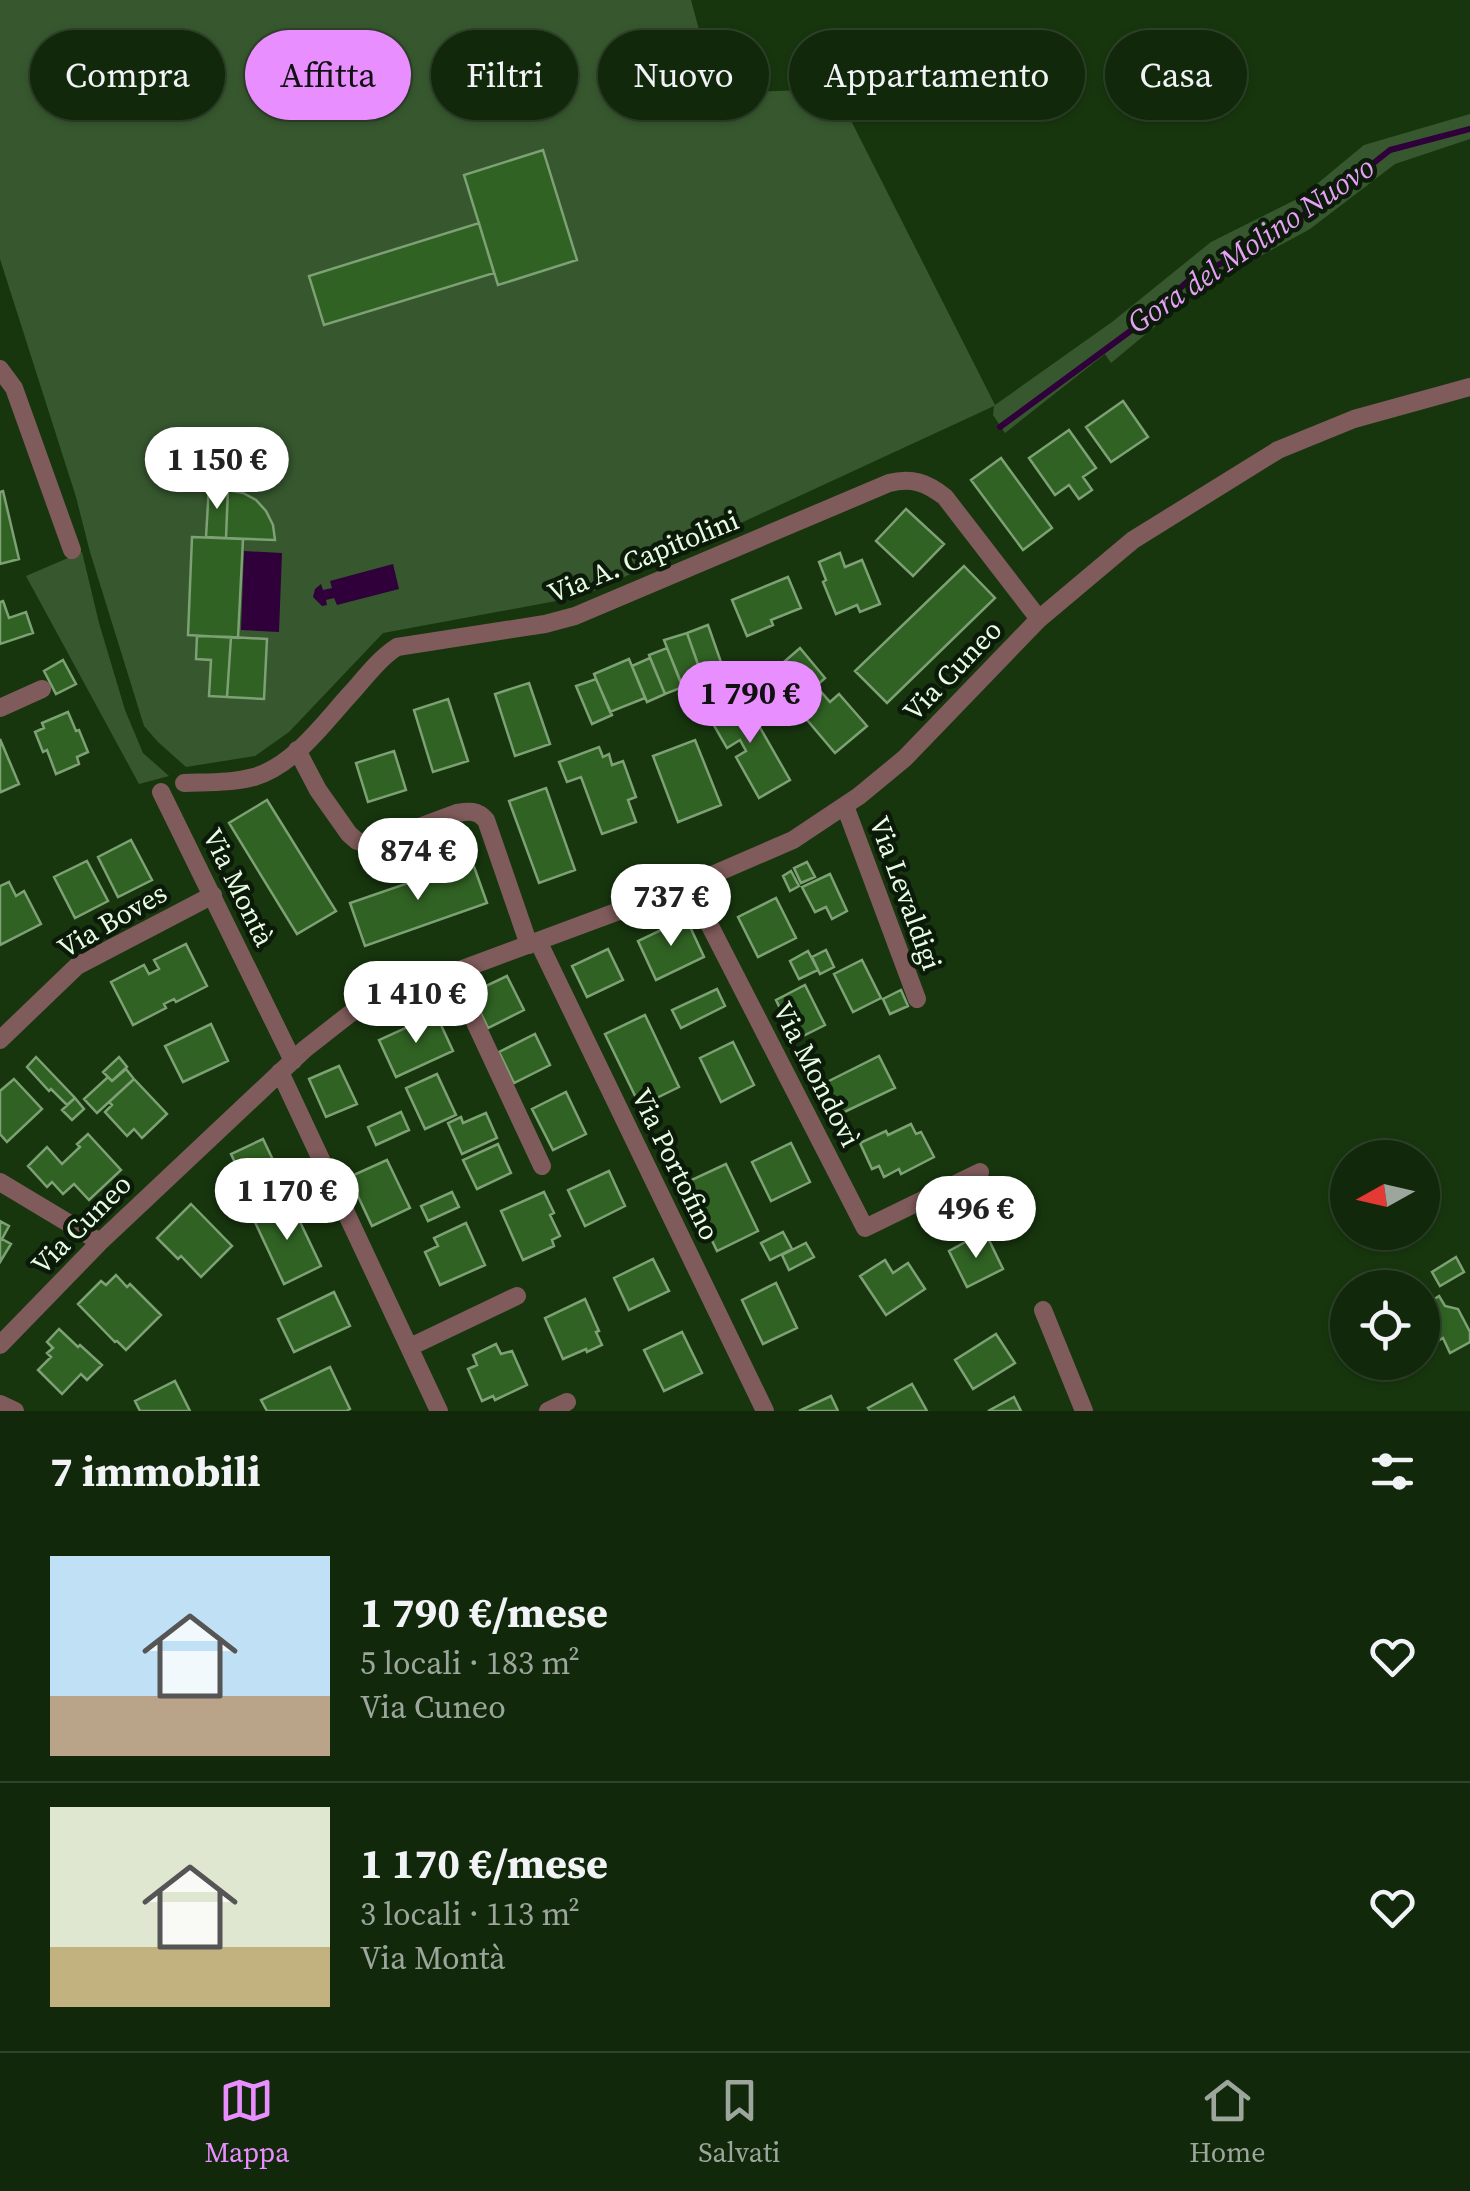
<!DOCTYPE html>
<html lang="it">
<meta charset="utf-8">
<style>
:root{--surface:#11280a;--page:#1e3418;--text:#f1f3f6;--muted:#9ca69c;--line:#30442b;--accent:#e98eff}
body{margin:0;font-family:"Source Serif 4",serif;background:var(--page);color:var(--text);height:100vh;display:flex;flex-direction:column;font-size:38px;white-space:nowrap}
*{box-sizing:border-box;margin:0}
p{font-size:32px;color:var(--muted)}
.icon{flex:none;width:55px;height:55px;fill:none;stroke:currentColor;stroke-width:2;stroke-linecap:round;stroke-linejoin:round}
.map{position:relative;height:1411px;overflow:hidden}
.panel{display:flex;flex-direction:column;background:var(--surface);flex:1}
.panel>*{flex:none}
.hud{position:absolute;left:30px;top:30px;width:1410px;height:90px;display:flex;gap:20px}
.needle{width:65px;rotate:262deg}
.buttons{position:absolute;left:1330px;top:1140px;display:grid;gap:20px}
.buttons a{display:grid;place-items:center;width:110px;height:110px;border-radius:50%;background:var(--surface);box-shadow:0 2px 8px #0004,0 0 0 2px var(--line);font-size:50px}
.price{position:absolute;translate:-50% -85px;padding:0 22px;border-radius:35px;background:#fff;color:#222;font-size:32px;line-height:65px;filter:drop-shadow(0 2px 5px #0008)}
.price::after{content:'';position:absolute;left:50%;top:60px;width:30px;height:22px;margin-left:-15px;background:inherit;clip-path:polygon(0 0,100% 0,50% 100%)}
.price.on{background:var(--accent);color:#111}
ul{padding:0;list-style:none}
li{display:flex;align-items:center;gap:30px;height:250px;padding:0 50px}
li+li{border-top:2px solid var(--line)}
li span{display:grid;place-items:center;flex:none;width:280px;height:200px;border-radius:0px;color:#555}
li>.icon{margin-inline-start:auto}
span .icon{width:120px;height:120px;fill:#fffc;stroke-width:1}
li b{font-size:42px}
h2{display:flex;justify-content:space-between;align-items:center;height:120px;padding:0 50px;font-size:42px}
.chip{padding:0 35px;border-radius:45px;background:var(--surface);box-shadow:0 2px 8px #0004,0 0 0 2px var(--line);font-size:35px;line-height:90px}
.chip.on{background:var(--accent);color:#111}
.dock{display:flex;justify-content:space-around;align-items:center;height:140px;border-top:2px solid var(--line);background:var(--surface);font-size:28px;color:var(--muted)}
.dock a{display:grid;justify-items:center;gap:5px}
.dock .on{color:var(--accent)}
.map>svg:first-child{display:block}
.green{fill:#37582f}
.water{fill:#2f0039}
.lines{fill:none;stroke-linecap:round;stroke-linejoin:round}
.stream{stroke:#2f0039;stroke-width:6}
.building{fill:#306223;stroke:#7da074;stroke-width:2.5}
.minor{stroke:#805b5b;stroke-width:18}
.labels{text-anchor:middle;stroke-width:9;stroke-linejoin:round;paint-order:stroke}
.street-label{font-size:28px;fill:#e8fce4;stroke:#0c1a09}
.water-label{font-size:30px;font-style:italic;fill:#e6a1f7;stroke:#0c1a09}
</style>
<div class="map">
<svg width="1470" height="1411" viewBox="0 0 1470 1411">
<rect width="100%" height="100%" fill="#17360e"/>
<!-- green -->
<path class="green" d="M0 0H691L716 93 835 89 995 405 1112 322 1211 242 1301 197 1364 145 1470 114V139L1395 164 1310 229 1200 289 1111 363 1105 354 1005 433 993 415 994 406 583 596 383 633 289 732 255 756 186 767 158 742 144 726 90 552 76 497 0 259Z
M82 552 99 623 125 710 143 753 169 776 139 784 26 576Z"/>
<!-- water -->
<path class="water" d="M244 551 282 553 279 632 241 630Z
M393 564 399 589 337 605 334 598 326 600 327 605 322 606 313 597 315 589 321 584 323 590 332 588 330 581Z"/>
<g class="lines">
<!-- stream -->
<path class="stream" d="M1000 427 1144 321 1188 281 1250 248 1327 200 1390 150 1470 129"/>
</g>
<!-- building -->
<path class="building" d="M543 150 577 260 498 285 464 175Z
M479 223 494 273 324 325 309 276Z
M1123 401 1148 437 1111 462 1086 427Z
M1069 430 1096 468 1083 477 1092 490 1079 499 1069 485 1055 495 1029 458Z
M1001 458 1052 528 1023 550 971 480Z
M209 486 228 487 226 538 206 537Z
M228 490 243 493 256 500 266 511 273 525 275 540 226 538Z
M3 491 19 559 0 564V492Z
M906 509 944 544 913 576 876 541Z
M192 537 243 539 238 638 188 635Z
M840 553 845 567 862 560 880 604 860 612 857 605 836 614 823 582 826 580 819 562Z
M964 566 995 598 887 703 855 671Z
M788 577 801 608 771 620 773 625 747 636 732 600Z
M3 601 9 618 26 612 33 633 0 644V602Z
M708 625 722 665 701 673 687 633Z
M687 633 701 673 680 681 664 640Z
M197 636 231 637 227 697 209 696 211 660 196 659Z
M231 637 267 639 264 699 227 697Z
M667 648 683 687 665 694 649 655Z
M800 648 825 678 816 686 830 702 839 694 867 726 835 753 769 675Z
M650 658 665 694 647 702 632 666Z
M629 659 645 698 610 712 594 674Z
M63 660 76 684 56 694 44 671Z
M596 679 612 715 592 724 576 686Z
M529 683 550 744 515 756 495 694Z
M742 696 790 780 759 798 736 757 746 751 740 740 727 748 708 715Z
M448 699 468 761 433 772 414 710Z
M68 712 76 731 79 730 88 752 77 757 79 764 56 774 47 750 43 752 35 732 44 728 42 723Z
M0 739 19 784 1 792 0 789Z
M695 740 721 805 678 822 653 756Z
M599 747 603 757 609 754 612 765 623 761 636 797 628 800 636 822 602 834 581 777 567 782 559 762Z
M394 751 406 790 368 802 356 763Z
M546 788 575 870 539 883 509 801Z
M267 800 336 911 297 934 229 823Z
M131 840 152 880 118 897 98 857Z
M87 861 108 901 75 918 54 877Z
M472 861 487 903 365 946 350 903Z
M807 862 815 877 801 883 794 868Z
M791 871 799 886 790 891 783 876Z
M830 874 847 911 832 919 826 907 815 912 802 887Z
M9 882 16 896 24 891 41 924 0 945V886Z
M776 898 796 938 758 957 738 917Z
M686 918 704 957 656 980 638 941Z
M186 944 207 986 176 1002 174 999 164 1004 166 1008 133 1025 111 982 144 965 149 974 159 969 154 960Z
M608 949 623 980 587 997 572 966Z
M826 950 834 967 820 974 812 957Z
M808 951 818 970 799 979 790 961Z
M862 960 881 998 853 1012 834 974Z
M507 976 524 1010 488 1028 471 993Z
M805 985 825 1025 795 1040 776 1000Z
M717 989 725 1006 681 1028 672 1010Z
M901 990 908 1006 890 1014 883 999Z
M436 1014 453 1051 396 1077 379 1040Z
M645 1015 679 1087 640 1106 605 1034Z
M211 1024 228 1061 183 1082 165 1046Z
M535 1034 550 1065 514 1083 499 1052Z
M733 1042 754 1085 721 1102 700 1058Z
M879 1056 895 1088 838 1115 823 1084Z
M36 1057 75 1098 67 1105 51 1089 49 1091 27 1067Z
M119 1057 127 1067 112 1081 103 1072Z
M339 1066 357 1104 326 1117 309 1079Z
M126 1069 134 1079 97 1113 84 1099 108 1077 112 1081Z
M437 1074 456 1115 425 1129 406 1088Z
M14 1079 42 1109 7 1142 0 1134V1091Z
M134 1079 167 1114 142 1138 134 1129 127 1136 105 1112 112 1105 109 1102Z
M566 1092 586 1134 553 1150 532 1109Z
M75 1098 84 1109 72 1120 62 1110Z
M401 1112 409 1130 376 1145 368 1127Z
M486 1113 497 1138 462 1154 448 1123 461 1117 463 1123Z
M911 1124 916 1134 921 1132 934 1157 901 1174 899 1169 884 1177 879 1166 872 1169 860 1143 886 1131 888 1135Z
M88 1134 121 1170 89 1200 74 1184 63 1194 52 1182 47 1187 28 1166 47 1147 62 1164 80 1147 77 1144Z
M263 1139 283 1181 251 1196 231 1154Z
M791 1143 810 1182 771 1201 752 1162Z
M498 1144 511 1173 477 1189 463 1160Z
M387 1160 410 1208 372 1226 349 1177Z
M726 1164 758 1231 717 1251 685 1183Z
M609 1171 625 1206 585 1226 568 1190Z
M452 1192 459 1207 428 1221 421 1206Z
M544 1192 554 1213 550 1215 560 1236 552 1240 554 1246 523 1260 501 1211Z
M291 1203 321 1266 284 1284 254 1220Z
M191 1204 232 1246 201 1277 181 1256 178 1259 157 1238Z
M0 1221 9 1226 2 1239 11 1244 0 1262Z
M466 1223 485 1265 440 1285 425 1252 438 1246 434 1238Z
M783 1232 792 1249 770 1260 761 1243Z
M988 1238 1003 1269 967 1287 949 1251 971 1239 974 1245Z
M806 1243 814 1257 789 1270 782 1255Z
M1456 1257 1464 1272 1440 1286 1432 1272Z
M653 1259 669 1291 629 1310 614 1278Z
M885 1260 893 1273 908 1263 925 1289 886 1315 860 1276Z
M116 1275 127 1287 130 1284 161 1315 126 1350 117 1341 115 1342 78 1304 101 1281 106 1285Z
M776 1283 797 1328 763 1344 742 1300Z
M334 1292 350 1326 294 1352 278 1319Z
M1439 1296 1445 1306 1458 1309 1470 1332V1342L1450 1353 1443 1338 1432 1344 1422 1326V1300L1425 1305Z
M585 1299 599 1331 596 1332 602 1345 587 1352 586 1349 563 1359 545 1318Z
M59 1329 78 1347 80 1345 102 1365 87 1380 81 1374 62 1394 38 1370 51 1357 47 1353 53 1348 47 1342Z
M682 1332 702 1373 664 1391 644 1350Z
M996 1334 1015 1363 973 1389 955 1360Z
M496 1344 501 1354 512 1351 527 1385 495 1400 493 1396 482 1401 468 1369 477 1365 473 1355Z
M330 1367 350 1409 346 1411H267L261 1400Z
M175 1381 190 1411H140L135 1401Z
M912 1384 927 1411H870L868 1408Z
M831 1396 838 1411H799Z
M1014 1397 1021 1411H988Z"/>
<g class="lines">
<!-- minor -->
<path class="minor" d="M0 369 14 388 72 550
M0 708 42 689
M297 750 318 790 349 834 357 841 374 844 457 813C469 811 477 810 486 820L529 945
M184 783C208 782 232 783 254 777 295 765 325 721 353 691 367 675 380 658 397 647L545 624 575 616 889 483C912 477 927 483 945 497L1039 619
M161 792 293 1061
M845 806 917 999
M689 885 865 1228 980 1172
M538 941 765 1411
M452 973 542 1166
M0 1040 77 966 213 895
M280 1072 439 1411
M0 1182 100 1242
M1043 1310 1084 1411
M0 1345 100 1242 305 1049 351 1013 414 987 689 885 793 840 859 796 905 758 1039 619 1133 540 1278 450 1354 419 1470 387
M410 1347 517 1296
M0 1404 15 1411
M548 1411 567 1402"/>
</g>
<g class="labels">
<!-- street labels -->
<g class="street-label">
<text transform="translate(643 556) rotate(-22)" y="10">Via A. Capitolini</text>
<text transform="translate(952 670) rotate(-46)" y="10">Via Cuneo</text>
<text transform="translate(239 887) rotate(64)" y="10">Via Montà</text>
<text transform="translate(906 893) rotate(70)" y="10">Via Levaldigi</text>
<text transform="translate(112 920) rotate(-30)" y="10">Via Boves</text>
<text transform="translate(817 1074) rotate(63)" y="10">Via Mondovì</text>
<text transform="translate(676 1164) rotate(64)" y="10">Via Portofino</text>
<text transform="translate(81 1224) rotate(-45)" y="10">Via Cuneo</text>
</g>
<!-- water labels -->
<g class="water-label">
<text transform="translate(1251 245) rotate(-34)" y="10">Gora del Molino Nuovo</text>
</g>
</g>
</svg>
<div class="buttons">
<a><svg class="needle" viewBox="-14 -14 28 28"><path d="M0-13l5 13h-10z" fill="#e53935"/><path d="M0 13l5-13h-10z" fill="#9ca69c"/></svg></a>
<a><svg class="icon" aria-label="locate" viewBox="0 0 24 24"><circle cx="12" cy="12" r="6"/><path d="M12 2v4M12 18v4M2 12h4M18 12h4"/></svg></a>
</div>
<b class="price" style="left:217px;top:512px">1 150 €</b>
<b class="price on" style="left:750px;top:746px">1 790 €</b>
<b class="price" style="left:418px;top:903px">874 €</b>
<b class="price" style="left:671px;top:949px">737 €</b>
<b class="price" style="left:416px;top:1046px">1 410 €</b>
<b class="price" style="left:287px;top:1243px">1 170 €</b>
<b class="price" style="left:976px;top:1261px">496 €</b>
<div class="hud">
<a class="chip">Compra</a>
<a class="chip on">Affitta</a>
<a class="chip">Filtri</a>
<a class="chip">Nuovo</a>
<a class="chip">Appartamento</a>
<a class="chip">Casa</a>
</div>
</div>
<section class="panel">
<h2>7 immobili<svg class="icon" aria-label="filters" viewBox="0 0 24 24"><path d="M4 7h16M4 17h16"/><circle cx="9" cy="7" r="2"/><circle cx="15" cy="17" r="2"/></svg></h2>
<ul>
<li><span style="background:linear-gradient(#bfe0f5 70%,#b9a48a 0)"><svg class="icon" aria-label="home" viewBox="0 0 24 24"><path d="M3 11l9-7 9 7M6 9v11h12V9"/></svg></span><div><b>1 790 €/mese</b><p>5 locali · 183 m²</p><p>Via Cuneo</p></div><svg class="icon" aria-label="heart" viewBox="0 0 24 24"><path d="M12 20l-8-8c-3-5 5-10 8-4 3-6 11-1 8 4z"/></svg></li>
<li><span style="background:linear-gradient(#dfe7d0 70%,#c2b280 0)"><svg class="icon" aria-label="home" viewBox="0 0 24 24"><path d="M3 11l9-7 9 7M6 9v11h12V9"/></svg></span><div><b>1 170 €/mese</b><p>3 locali · 113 m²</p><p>Via Montà</p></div><svg class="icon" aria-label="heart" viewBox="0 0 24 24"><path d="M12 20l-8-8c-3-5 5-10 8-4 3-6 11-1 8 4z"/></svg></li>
</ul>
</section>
<nav class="dock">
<a class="on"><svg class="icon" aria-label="map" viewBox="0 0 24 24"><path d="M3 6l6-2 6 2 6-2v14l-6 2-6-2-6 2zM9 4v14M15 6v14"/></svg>Mappa</a>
<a><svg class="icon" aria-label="saved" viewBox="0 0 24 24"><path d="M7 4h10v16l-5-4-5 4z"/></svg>Salvati</a>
<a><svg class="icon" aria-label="home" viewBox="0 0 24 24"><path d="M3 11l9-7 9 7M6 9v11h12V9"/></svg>Home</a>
</nav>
